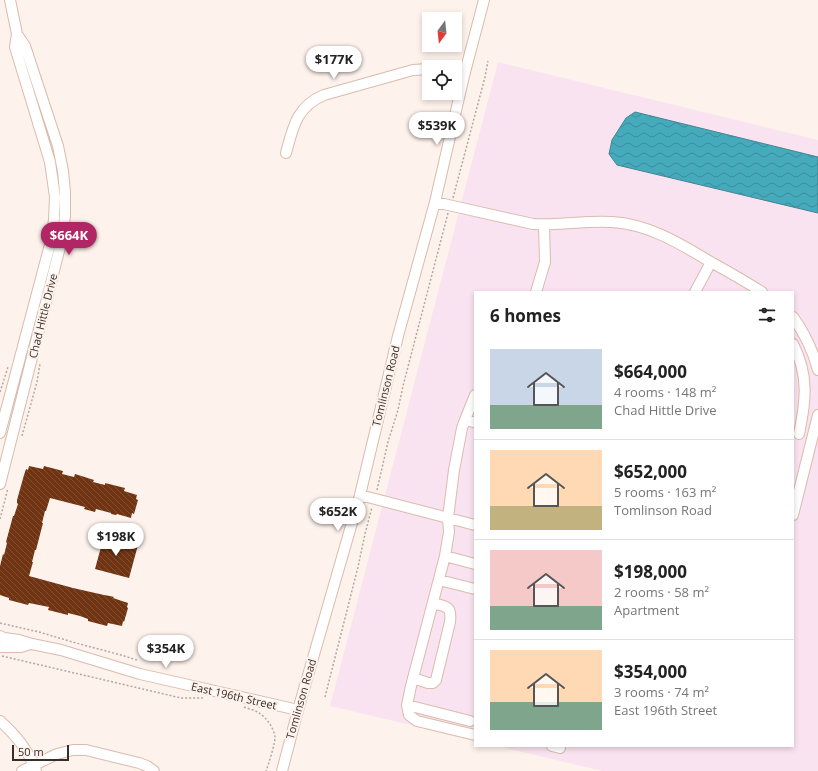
<!DOCTYPE html>
<meta charset="utf-8">
<style>
:root{--surface:#fff;--page:#f6f6f6;--text:#222;--muted:#767676;--line:#e0e0e0;--accent:#b12766}
body{margin:0;font-family:"Open Sans",sans-serif;background:var(--page);color:var(--text);height:100vh;display:flex;flex-direction:column;font-size:15px;white-space:nowrap}
*{box-sizing:border-box;margin:0}
p{font-size:13px;color:var(--muted)}
.icon{flex:none;width:22px;height:22px;fill:none;stroke:currentColor;stroke-width:2;stroke-linecap:round;stroke-linejoin:round}
.map{position:relative;flex:1;overflow:hidden}
.sheet{position:absolute;left:474px;top:291px;width:320px;height:456px;display:flex;flex-direction:column;background:var(--surface);border-radius:0px;box-shadow:0 2px 6px #0003}
.sheet>*{flex:none}
.needle{width:26px;rotate:195deg}
.buttons{position:absolute;left:422px;top:12px;display:grid;gap:8px}
.buttons a{display:grid;place-items:center;width:40px;height:40px;border-radius:0px;background:var(--surface);box-shadow:0 2px 6px #0003;font-size:20px}
.scale{position:absolute;left:12px;bottom:10px;width:57px;box-sizing:border-box;padding-left:4px;border:2px solid #382d27;border-top:0;font-size:11px;line-height:14px;white-space:nowrap;color:#382d27;-webkit-text-stroke:3px #fef2ec;paint-order:stroke}
.price{position:absolute;translate:-50% -34px;padding:0 9px;border-radius:14px;background:#fff;color:#222;font-size:13px;line-height:26px;filter:drop-shadow(0 1px 2px #0008)}
.price::after{content:'';position:absolute;left:50%;top:24px;width:12px;height:9px;margin-left:-6px;background:inherit;clip-path:polygon(0 0,100% 0,50% 100%)}
.price.active{background:var(--accent);color:#fff}
ul{padding:0;list-style:none}
li{display:flex;align-items:center;gap:12px;height:100px;padding:0 16px}
li+li{border-top:1px solid var(--line)}
li span{display:grid;place-items:center;flex:none;width:112px;height:80px;border-radius:0px;color:#555}
li>.icon{margin-inline-start:auto}
span .icon{width:48px;height:48px;fill:#fffc;stroke-width:1}
li b{font-size:17px}
h2{display:flex;justify-content:space-between;align-items:center;height:48px;padding:0 16px;font-size:17px}
.map>svg:first-child{display:block}
.education{fill:#fae3f0}
.water{fill:url(#water-waves);stroke:#41858f}
.building{fill:url(#building-back-hatch)}
.lines{fill:none;stroke-linecap:round;stroke-linejoin:round}
.minor-casing{stroke:#dabbad;stroke-width:12}
.path{stroke:#b3a7a1;stroke-width:1.5;stroke-dasharray:2 2;stroke-linecap:butt}
.minor{stroke:#fff;stroke-width:10}
.labels{text-anchor:middle;stroke-width:4;stroke-linejoin:round;paint-order:stroke}
.street-label{font-size:11px;fill:#382d27;stroke:#fef2ec}
</style>
<div class="map">
<svg width="818" height="771" viewBox="0 0 818 771">
<defs>
<pattern id="water-waves" width="16" height="10" patternUnits="userSpaceOnUse"><rect width="16" height="10" fill="#45abbc"/><path d="M0 5q4-4 8 0t8 0" fill="none" stroke="#3b8c99"/></pattern>
<pattern id="building-back-hatch" width="6" height="6" patternUnits="userSpaceOnUse"><rect width="6" height="6" fill="#703413"/><path d="M-1 5l2 2M0 0l6 6M5-1l2 2" fill="none" stroke="#815035"/></pattern>
</defs>
<rect width="100%" height="100%" fill="#fef2ec"/>
<!-- education -->
<path class="education" d="M498 62 818 140V771H602L498 746H793V292H475V740L330 706Z"/>
<!-- water -->
<path class="water" d="M635 112 818 157V213L617 165 609 154 612 140 626 118Z"/>
<!-- building -->
<path class="building" d="M29 466 43 469 44 466 63 471 62 474 74 477 75 474 94 480 93 482 105 485V483L125 488 124 491 137 495 136 499 138 500 134 514 132 513 131 518 117 514 116 515 111 514V513L96 509 95 512 84 509 85 507 50 498 46 511H45L42 523H43L36 550H35L32 562H33L29 576 73 588 104 595 110 596 114 597 113 598 128 603 127 607 128 608 124 622 123 621 122 626 108 623 107 626 88 621V619L80 616 68 613V615L48 610 49 607 29 603 28 605 9 600V598L0 595V566L3 554 4 555 7 543 6 542 13 516H14L18 504 17 503V500L24 475 26 469 28 470Z
M104 536 138 545 129 578 95 569Z"/>
<g class="lines">
<defs>
<path id="minor" d="M286 153C293 127 297 106 324 95L413 70 429 69
M435 202 533 224C559 226 585 220 612 222 648 224 679 243 709 261 727 271 745 281 762 292
M536 292 545 262 544 225
M695 292 711 262
M793 317C805 334 813 350 818 370
M793 344C809 375 806 401 799 434
M475 395 465 420 462 428 454 470 448 518 449 532 445 556 411 686 407 705 409 715 417 721 475 735
M465 420 475 422
M0 433 52 237 54 219 55 197 50 162 15 47 17 34 10 0
M0 484 62 239 65 216V192L63 171 58 146 25 46 17 34
M360 495 475 525
M793 515 818 415
M445 556 475 564
M439 580 475 589
M0 636 4 638 19 640 32 644 61 650 140 674 298 710
M0 647H21L30 644
M413 678 428 683H433L436 680 450 622C452 605 446 607 433 603
M407 705 470 721
M0 721C16 735 29 751 36 771
M552 746 560 748
M22 771 57 754 73 750H86L139 763 147 766 154 771
M282 771 298 710 360 495 398 336 435 202 464 76 484 0"/>
</defs>
<!-- minor casing -->
<use href="#minor" class="minor-casing"/>
<!-- path -->
<path class="path" d="M453 198 485 77 488 61
M0 392 8 367
M22 436 37 382 40 364
M377 490 388 442 398 410 403 386 448 213
M0 519 8 488
M0 623 39 632 76 643 121 655 137 660
M2 656 181 698H203
M325 697 358 567 365 534 372 507
M244 707C249 709 255 710 259 713 266 717 274 728 275 737 275 744 269 763 266 771"/>
<!-- minor -->
<use href="#minor" class="minor"/>
</g>
<g class="labels">
<!-- street labels -->
<g class="street-label">
<text transform="translate(43 316) rotate(-76)" y="4">Chad Hittle Drive</text>
<text transform="translate(386 386) rotate(-76)" y="4">Tomlinson Road</text>
<text transform="translate(234 696) rotate(13)" y="4">East 196th Street</text>
<text transform="translate(301 699) rotate(-74)" y="4">Tomlinson Road</text>
</g>
</g>
</svg>
<div class="buttons">
<a><svg class="needle" viewBox="-14 -14 28 28"><path d="M0-13l5 13h-10z" fill="#e53935"/><path d="M0 13l5-13h-10z" fill="#767676"/></svg></a>
<a><svg class="icon" aria-label="locate" viewBox="0 0 24 24"><circle cx="12" cy="12" r="6"/><path d="M12 2v4M12 18v4M2 12h4M18 12h4"/></svg></a>
</div>
<div class="scale">50 m</div>
<b class="price" style="left:334px;top:80px">$177K</b>
<b class="price" style="left:437px;top:146px">$539K</b>
<b class="price active" style="left:69px;top:256px">$664K</b>
<b class="price" style="left:338px;top:532px">$652K</b>
<b class="price" style="left:116px;top:557px">$198K</b>
<b class="price" style="left:166px;top:669px">$354K</b>
<section class="sheet">
<h2>6 homes<svg class="icon" aria-label="filters" viewBox="0 0 24 24"><path d="M4 7h16M4 17h16"/><circle cx="9" cy="7" r="2"/><circle cx="15" cy="17" r="2"/></svg></h2>
<ul>
<li><span style="background:linear-gradient(#c9d6e8 70%,#7fa58c 0)"><svg class="icon" aria-label="home" viewBox="0 0 24 24"><path d="M3 11l9-7 9 7M6 9v11h12V9"/></svg></span><div><b>$664,000</b><p>4 rooms · 148 m²</p><p>Chad Hittle Drive</p></div></li>
<li><span style="background:linear-gradient(#ffd9b3 70%,#c2b280 0)"><svg class="icon" aria-label="home" viewBox="0 0 24 24"><path d="M3 11l9-7 9 7M6 9v11h12V9"/></svg></span><div><b>$652,000</b><p>5 rooms · 163 m²</p><p>Tomlinson Road</p></div></li>
<li><span style="background:linear-gradient(#f6c9c9 70%,#7fa58c 0)"><svg class="icon" aria-label="home" viewBox="0 0 24 24"><path d="M3 11l9-7 9 7M6 9v11h12V9"/></svg></span><div><b>$198,000</b><p>2 rooms · 58 m²</p><p>Apartment</p></div></li>
<li><span style="background:linear-gradient(#ffd9b3 65%,#7fa58c 0)"><svg class="icon" aria-label="home" viewBox="0 0 24 24"><path d="M3 11l9-7 9 7M6 9v11h12V9"/></svg></span><div><b>$354,000</b><p>3 rooms · 74 m²</p><p>East 196th Street</p></div></li>
</ul>
</section>
</div>
